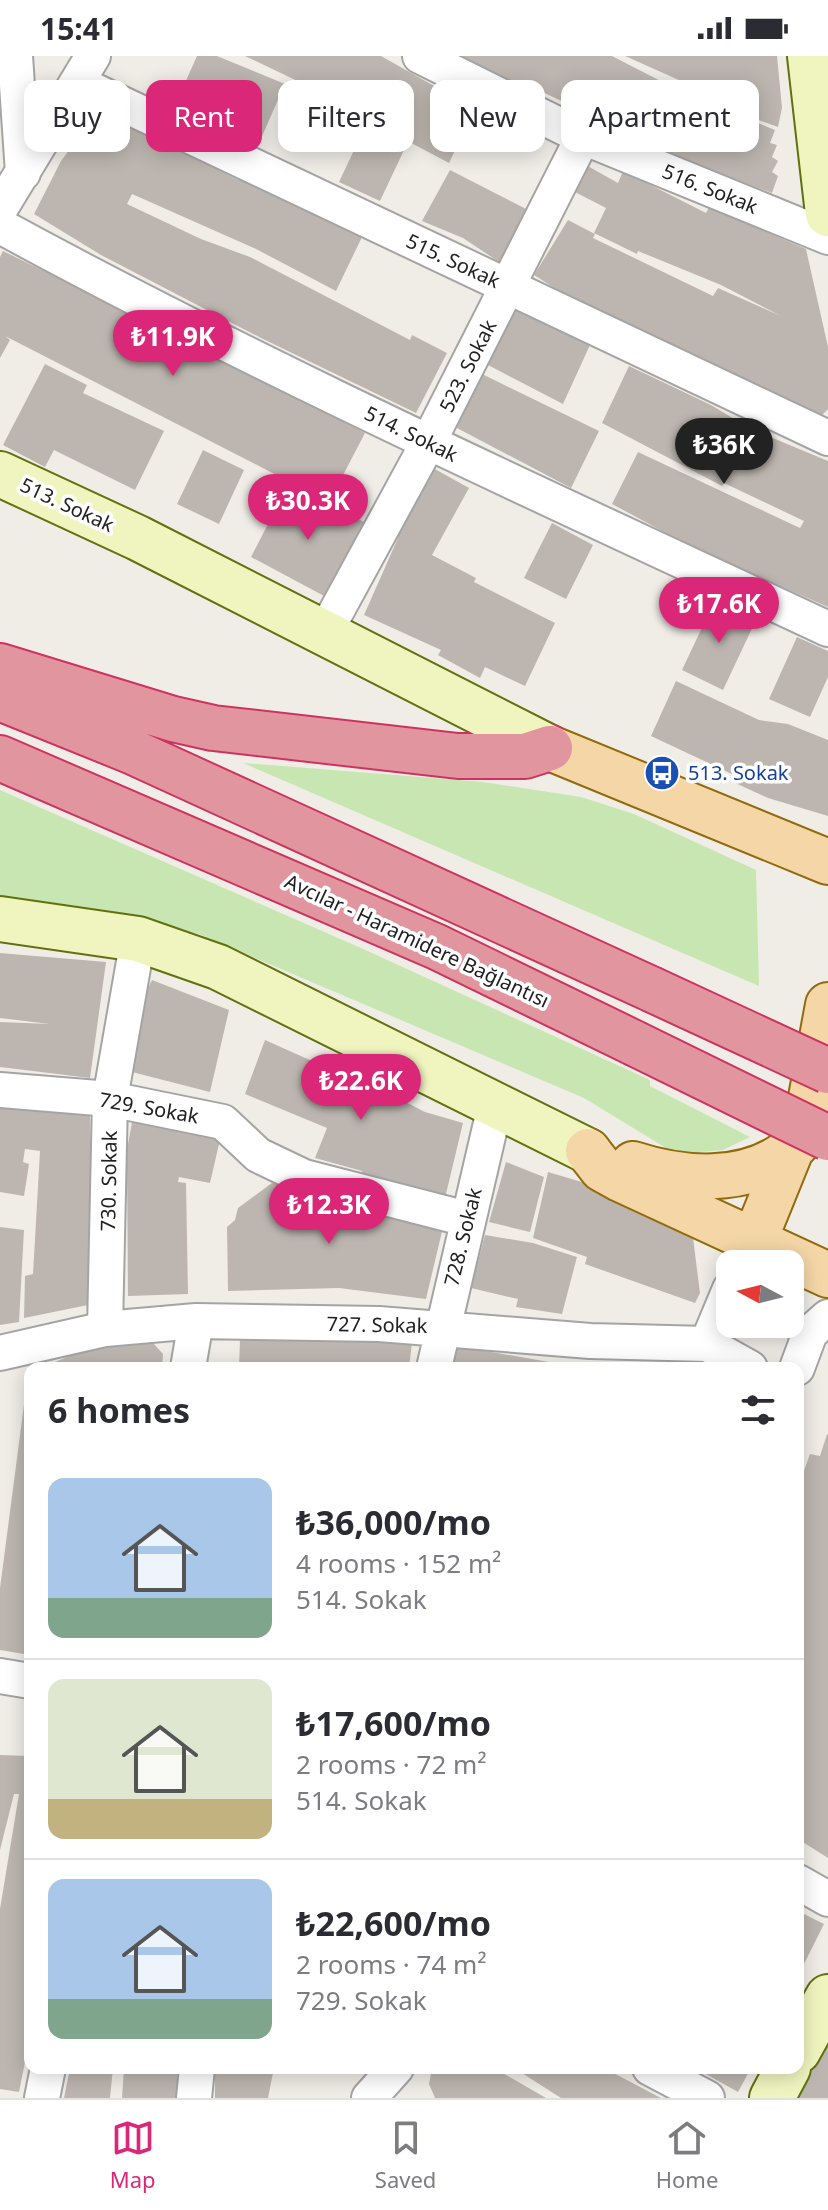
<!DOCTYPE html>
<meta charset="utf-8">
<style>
:root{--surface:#fff;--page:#f7f7f7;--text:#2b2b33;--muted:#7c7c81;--line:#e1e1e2;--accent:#db2777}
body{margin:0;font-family:"Noto Sans",sans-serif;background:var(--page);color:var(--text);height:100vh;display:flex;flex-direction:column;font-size:30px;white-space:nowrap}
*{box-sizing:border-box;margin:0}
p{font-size:26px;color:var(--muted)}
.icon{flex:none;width:44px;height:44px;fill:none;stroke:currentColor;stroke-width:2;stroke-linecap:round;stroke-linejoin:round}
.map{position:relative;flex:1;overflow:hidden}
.drawer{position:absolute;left:24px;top:1306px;width:780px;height:712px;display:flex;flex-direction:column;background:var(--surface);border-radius:16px;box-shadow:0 4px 20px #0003}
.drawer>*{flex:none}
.top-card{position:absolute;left:24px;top:24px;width:780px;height:72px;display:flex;gap:16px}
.needle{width:52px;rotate:277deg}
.fabs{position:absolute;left:716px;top:1194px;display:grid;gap:16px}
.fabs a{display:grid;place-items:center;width:88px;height:88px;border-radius:16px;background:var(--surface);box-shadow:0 4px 20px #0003;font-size:40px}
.price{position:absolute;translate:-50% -68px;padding:0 18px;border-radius:28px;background:var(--accent);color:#fff;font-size:26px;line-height:52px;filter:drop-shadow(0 2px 4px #0008)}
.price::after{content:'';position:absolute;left:50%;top:48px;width:24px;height:18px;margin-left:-12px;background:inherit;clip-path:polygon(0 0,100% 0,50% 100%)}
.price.on{background:#222;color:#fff}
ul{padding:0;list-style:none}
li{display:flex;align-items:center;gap:24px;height:200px;padding:0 24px}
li+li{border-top:2px solid var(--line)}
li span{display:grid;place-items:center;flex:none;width:224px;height:160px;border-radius:16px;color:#555}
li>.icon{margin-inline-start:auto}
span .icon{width:96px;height:96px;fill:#fffc;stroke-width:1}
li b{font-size:34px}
h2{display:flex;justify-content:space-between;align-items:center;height:96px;padding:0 24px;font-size:34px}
.tag{padding:0 28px;border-radius:16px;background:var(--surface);box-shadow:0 4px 20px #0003;font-size:28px;line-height:72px}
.tag.on{background:var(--accent);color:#fff}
.status{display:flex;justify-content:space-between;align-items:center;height:56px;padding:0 40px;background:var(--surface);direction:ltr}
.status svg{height:22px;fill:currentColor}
.menu{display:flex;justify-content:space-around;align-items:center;height:112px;border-top:2px solid var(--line);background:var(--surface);font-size:22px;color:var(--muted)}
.menu a{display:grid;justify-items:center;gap:4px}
.menu .on{color:var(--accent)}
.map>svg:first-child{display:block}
.grass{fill:#c8e6b1}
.building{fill:#bdb6b0}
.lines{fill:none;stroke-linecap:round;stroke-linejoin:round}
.street-casing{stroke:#a4a4a4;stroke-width:38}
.secondary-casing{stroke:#61710d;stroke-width:48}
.primary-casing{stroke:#916b0b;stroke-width:48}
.highway-casing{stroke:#ce3360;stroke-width:48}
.street{stroke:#fff;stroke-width:34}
.secondary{stroke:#f0f5c0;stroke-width:44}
.primary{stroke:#f5d7a7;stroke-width:44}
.highway{stroke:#e1959f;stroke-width:44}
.highway-bridge-casing{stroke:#ce3360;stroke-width:48;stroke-linecap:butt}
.highway-bridge{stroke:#e1959f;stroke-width:44}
.labels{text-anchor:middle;stroke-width:7;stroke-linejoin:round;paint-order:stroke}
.street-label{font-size:20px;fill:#202020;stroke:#fff}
.transit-label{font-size:20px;fill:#164399;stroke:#fff;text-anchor:start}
</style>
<div class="status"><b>15:41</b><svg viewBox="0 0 49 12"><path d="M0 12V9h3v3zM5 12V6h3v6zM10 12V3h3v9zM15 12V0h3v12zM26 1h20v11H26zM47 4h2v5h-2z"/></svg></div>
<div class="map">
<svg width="828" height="2042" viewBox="0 0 828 2042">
<rect width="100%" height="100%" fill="#f0ede7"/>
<!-- grass -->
<path class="grass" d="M243 707 483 726 581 741 634 758 756 814 759 930Z
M0 734 361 892 650 1024V1030L750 1081 723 1094 676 1098 584 1042 199 878 56 847 0 841Z"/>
<!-- building -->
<path class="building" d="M197 0H217L285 28 259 87 176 47Z
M245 0H381L475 53 449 107 330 44 331 41Z
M460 0H612L684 37 775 74 770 87 777 89 772 101 778 105 772 116 778 120 772 137 699 110 536 33 533 39Z
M625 0H777L782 52 778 71 726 52 728 46Z
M100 52 158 79 156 84 200 105 238 124 240 118 362 181 336 235 256 193 132 138 127 148 201 183 250 201 410 284 412 279 447 297 416 357 261 282 101 199 34 158 61 105Z
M364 73 405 92 380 145 339 126Z
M584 108 618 127 623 115 706 157 709 151 806 193 828 291V353L822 359 567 240 534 219 568 164 595 178 593 182 713 240 718 232 781 260 721 229 638 195 637 198 594 177 606 152 571 134Z
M450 114 532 156 502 208 463 182 422 165Z
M3 195 42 214 44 211 365 377 329 446 5 280 10 284 0 302V201Z
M515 253 590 289 563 348 486 308Z
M45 308 87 329 83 337 164 375 135 434 54 394 45 411 3 389Z
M629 310 711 349 751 373 828 405V551L692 491 612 448 638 396 800 472 804 465 724 427 722 430 602 367Z
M482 318 599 375 571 432 455 371Z
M203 394 244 414 219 468 177 448Z
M433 412 469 432 432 499 476 522 474 526 555 567 525 630 485 611 480 622 438 599 441 594 364 559 398 482 394 480Z
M286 433 327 454 330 448 366 467 326 541 251 501Z
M552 467 593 489 566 543 524 522Z
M715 544 756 564 723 634 682 614Z
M797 581 828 595V621L810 661 769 643Z
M676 625 759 664 788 668 828 684V760L768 742 731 725 734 719 651 680Z
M0 897 106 906 90 1022 0 1011V966L50 968 0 962Z
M152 924 229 954 210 1036 132 1016 139 951Z
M265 984 312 1005 348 1019 350 1014 390 1031 388 1037 425 1056 463 1067 445 1142 359 1124 362 1115 315 1102 327 1072 245 1038Z
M0 1047 90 1056V1102L95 1103 88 1249 24 1262 25 1220 33 1218 40 1095 25 1093 23 1106 29 1108 24 1140 0 1136Z
M134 1055 222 1075 210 1127 179 1121 178 1126 186 1127 188 1238 128 1240 127 1112 124 1111Z
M506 1106 544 1121 530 1176 489 1166Z
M548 1116 690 1158 700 1237 695 1247 585 1208 587 1201 533 1182Z
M272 1127 444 1167 426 1243 339 1232 228 1235 227 1171 235 1164 238 1152Z
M0 1171 24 1174 19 1266 0 1269Z
M485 1179 533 1187 577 1201 562 1258 516 1251 518 1243 471 1232Z
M287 1281 412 1287 409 1312H239L240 1283Z
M153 1287 163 1298 162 1312H40L87 1293Z
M457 1290 549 1306 548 1312H453Z
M28 1318H30V1599L0 1594V1532Z
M827 1378 828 1379V1802L798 1783V1431L810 1398 820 1400Z
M0 1699 30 1700V1981L19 2036 0 2033V1853L19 1738H14L0 1794Z
M798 1855 824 1868 801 1914 798 1913Z
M828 1984V2042H797Z
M70 2012H113L110 2042H64Z
M124 2012H178L176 2042H122Z
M215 2012H274L268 2042H215Z
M432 2012H494L546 2042H435L429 2028Z
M514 2012H604L661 2042H561Z
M695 2012H751L738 2036Z"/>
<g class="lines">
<defs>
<path id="street" d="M15 0 23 117
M420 0 583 81 828 181
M78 27 828 382
M0 153 93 0
M0 170C270 317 550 443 828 573
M324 578 428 387 583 81
M0 1034 110 1043 223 1066 258 1099 304 1121 467 1163
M105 1273 110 1043 138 883
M707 1288 730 1233
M0 1297 105 1273 196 1265 379 1268 590 1285 707 1288 750 1312
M188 1312 196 1265
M434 1312 495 1050
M797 1312 810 1277 828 1261
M0 1620 30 1625
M798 1826 828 1843
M650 2012 707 2042
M42 2042 48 2012
M194 2042 197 2012
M369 2042 396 2012"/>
<path id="secondary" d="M810 0 828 158
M0 418 138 482 550 692
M0 863 138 883 218 911 588 1095
M798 1995 828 1941
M772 2042 788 2012"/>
<path id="primary" d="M550 692 828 806
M588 1095 602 1113 620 1123 828 1219
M633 1108C682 1124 745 1129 789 1095 804 1083 816 1061 828 1046
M755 1183 810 1047 828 949"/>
<path id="highway" d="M0 610 173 663 213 672 458 700H525L550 692
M0 642 131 695 651 933
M0 702 437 891 634 987"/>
</defs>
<!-- street casing -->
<use href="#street" class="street-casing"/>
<!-- secondary casing -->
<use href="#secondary" class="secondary-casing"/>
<!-- primary casing -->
<use href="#primary" class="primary-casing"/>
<!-- highway casing -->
<use href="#highway" class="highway-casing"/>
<!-- street -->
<use href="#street" class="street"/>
<!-- secondary -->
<use href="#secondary" class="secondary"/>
<!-- primary -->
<use href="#primary" class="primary"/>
<!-- highway -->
<use href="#highway" class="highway"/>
<defs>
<path id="highway-bridge" d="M651 933 828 1015
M634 987 828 1082"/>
</defs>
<!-- highway-bridge casing -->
<use href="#highway-bridge" class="highway-bridge-casing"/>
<!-- highway-bridge -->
<use href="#highway-bridge" class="highway-bridge"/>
</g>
<!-- icons -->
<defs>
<symbol id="bus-disc" viewBox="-11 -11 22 22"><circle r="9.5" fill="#1a4fb4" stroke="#fff"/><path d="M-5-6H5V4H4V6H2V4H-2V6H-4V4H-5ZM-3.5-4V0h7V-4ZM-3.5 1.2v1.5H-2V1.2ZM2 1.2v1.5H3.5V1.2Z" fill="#fff"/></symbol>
</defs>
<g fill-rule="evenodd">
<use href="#bus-disc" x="642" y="697" width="40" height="40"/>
</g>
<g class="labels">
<!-- street labels -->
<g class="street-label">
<text transform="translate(710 133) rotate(22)" y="7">516. Sokak</text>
<text transform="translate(453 205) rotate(25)" y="7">515. Sokak</text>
<text transform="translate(468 310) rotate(-63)" y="7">523. Sokak</text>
<text transform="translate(411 378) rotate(26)" y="7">514. Sokak</text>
<text transform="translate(67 449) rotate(25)" y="7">513. Sokak</text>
<text transform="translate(417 885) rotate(25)" y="7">Avcılar - Haramidere Bağlantısı</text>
<text transform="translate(149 1052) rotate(10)" y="7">729. Sokak</text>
<text transform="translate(109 1125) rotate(-89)" y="7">730. Sokak</text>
<text transform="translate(463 1181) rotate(-76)" y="7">728. Sokak</text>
<text transform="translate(377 1269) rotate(1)" y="7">727. Sokak</text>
</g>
<!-- transit labels -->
<g class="transit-label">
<text x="688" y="724">513. Sokak</text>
</g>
</g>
</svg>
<div class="fabs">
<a><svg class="needle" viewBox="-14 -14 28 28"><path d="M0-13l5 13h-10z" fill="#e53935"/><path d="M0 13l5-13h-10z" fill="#7c7c81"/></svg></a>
</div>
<b class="price" style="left:173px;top:322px">₺11.9K</b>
<b class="price on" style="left:724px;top:430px">₺36K</b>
<b class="price" style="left:308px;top:486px">₺30.3K</b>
<b class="price" style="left:719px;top:589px">₺17.6K</b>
<b class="price" style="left:361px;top:1066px">₺22.6K</b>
<b class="price" style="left:329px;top:1190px">₺12.3K</b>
<div class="top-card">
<a class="tag">Buy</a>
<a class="tag on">Rent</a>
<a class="tag">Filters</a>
<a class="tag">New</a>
<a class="tag">Apartment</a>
</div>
<section class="drawer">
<h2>6 homes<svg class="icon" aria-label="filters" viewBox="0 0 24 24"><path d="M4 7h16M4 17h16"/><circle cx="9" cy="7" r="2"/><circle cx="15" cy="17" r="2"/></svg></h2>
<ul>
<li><span style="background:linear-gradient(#a9c7e8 75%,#7fa58c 0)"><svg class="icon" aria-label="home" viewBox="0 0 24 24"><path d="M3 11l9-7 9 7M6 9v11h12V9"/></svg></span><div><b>₺36,000/mo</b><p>4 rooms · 152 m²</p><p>514. Sokak</p></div></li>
<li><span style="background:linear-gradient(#dfe7d0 75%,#c2b280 0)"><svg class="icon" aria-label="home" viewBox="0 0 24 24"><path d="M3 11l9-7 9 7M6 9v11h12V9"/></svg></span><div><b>₺17,600/mo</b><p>2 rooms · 72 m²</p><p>514. Sokak</p></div></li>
<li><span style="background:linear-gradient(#a9c7e8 75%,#7fa58c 0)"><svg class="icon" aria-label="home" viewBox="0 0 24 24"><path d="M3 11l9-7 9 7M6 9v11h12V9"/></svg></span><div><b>₺22,600/mo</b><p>2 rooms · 74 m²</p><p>729. Sokak</p></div></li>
</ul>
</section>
</div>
<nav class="menu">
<a class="on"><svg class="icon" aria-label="map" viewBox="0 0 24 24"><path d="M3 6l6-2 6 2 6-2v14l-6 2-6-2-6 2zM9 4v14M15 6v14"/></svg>Map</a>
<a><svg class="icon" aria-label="saved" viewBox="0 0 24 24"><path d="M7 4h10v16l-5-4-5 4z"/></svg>Saved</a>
<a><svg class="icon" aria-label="home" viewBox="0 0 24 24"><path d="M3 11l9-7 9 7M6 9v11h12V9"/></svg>Home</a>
</nav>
